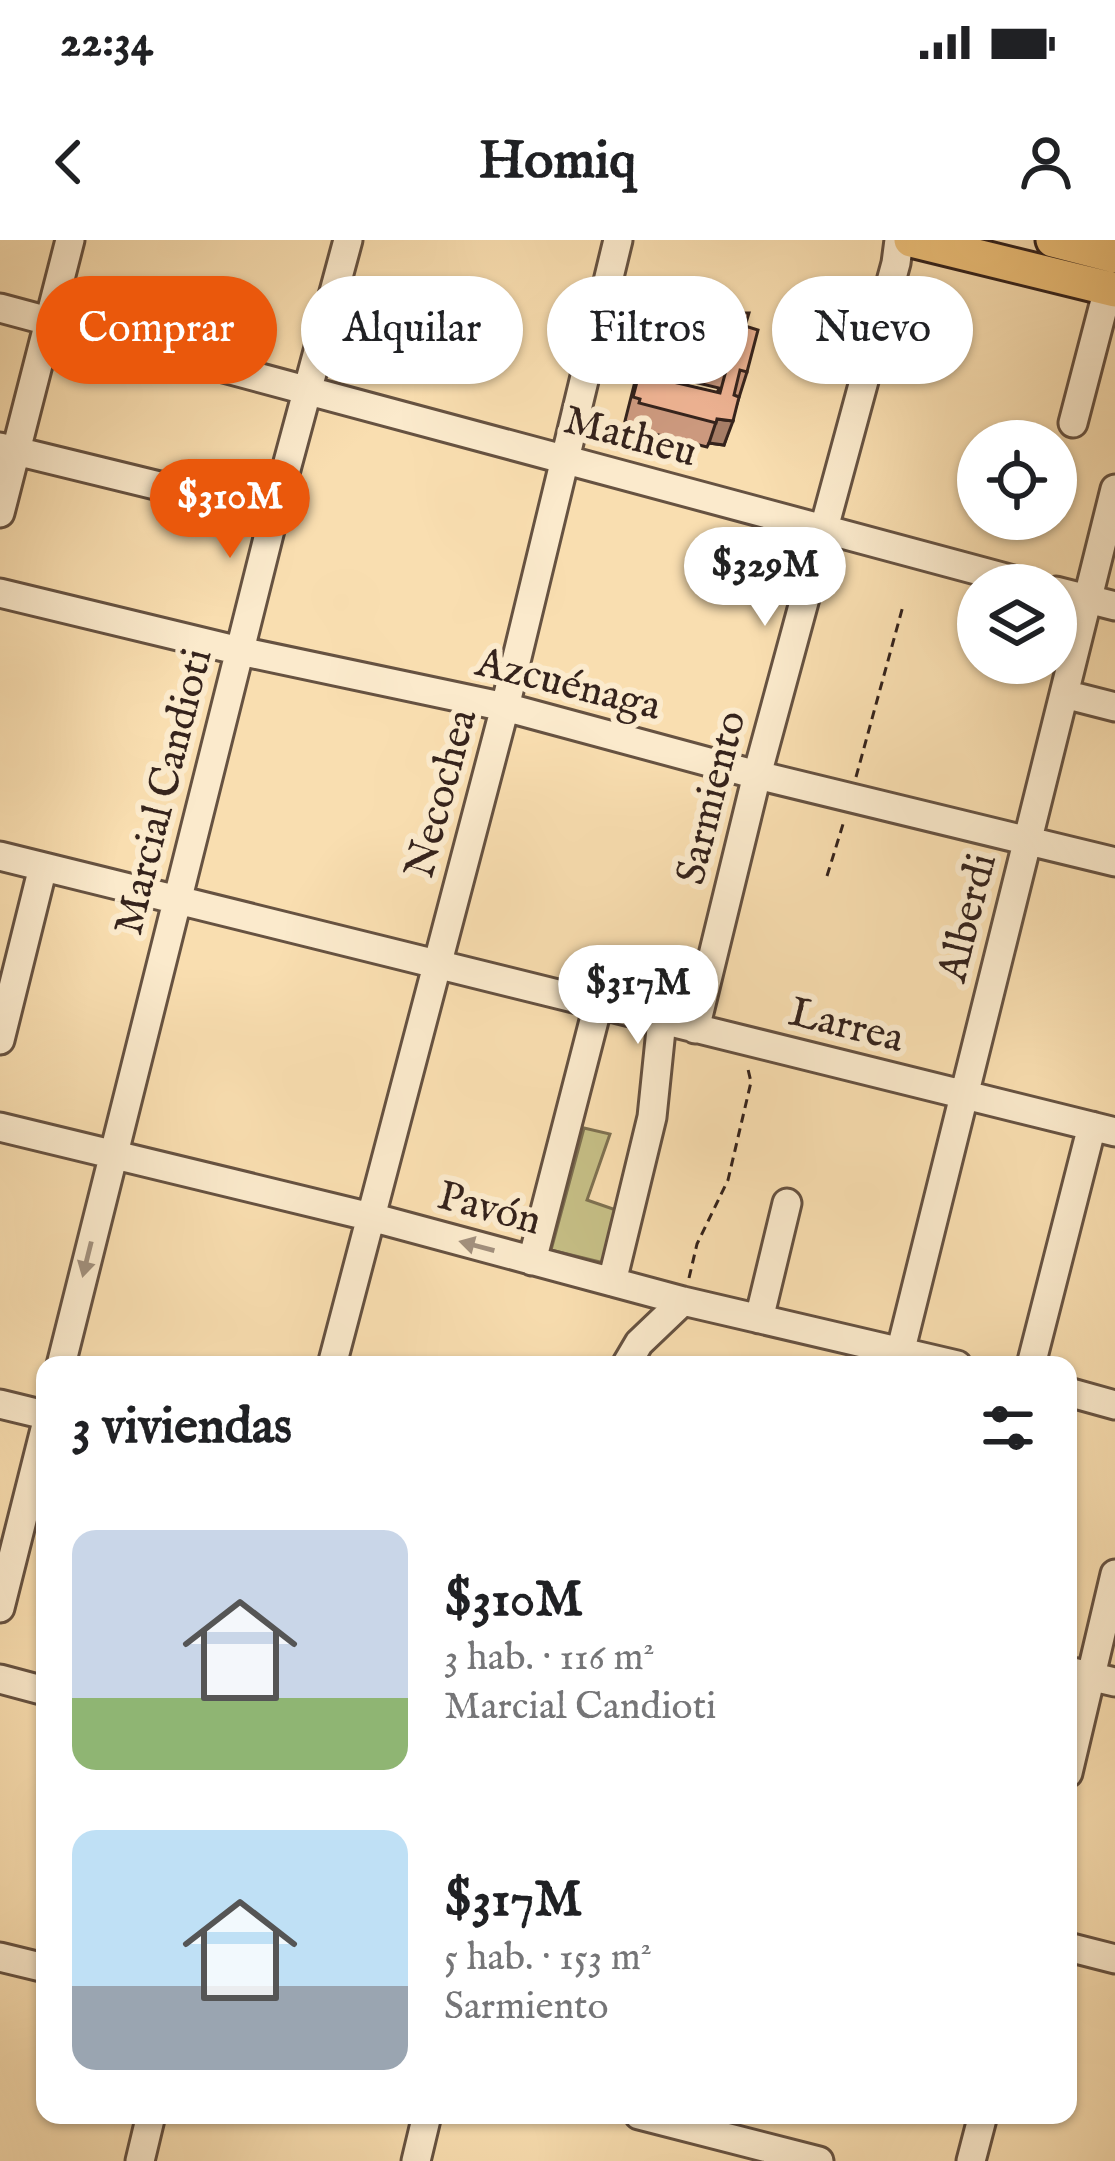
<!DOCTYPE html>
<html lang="es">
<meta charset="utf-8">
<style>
:root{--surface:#fff;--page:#f6f6f6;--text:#202124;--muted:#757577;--accent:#ea580c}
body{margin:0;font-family:"IM FELL English",serif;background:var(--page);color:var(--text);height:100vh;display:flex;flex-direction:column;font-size:45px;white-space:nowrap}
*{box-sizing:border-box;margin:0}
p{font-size:39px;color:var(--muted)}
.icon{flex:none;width:66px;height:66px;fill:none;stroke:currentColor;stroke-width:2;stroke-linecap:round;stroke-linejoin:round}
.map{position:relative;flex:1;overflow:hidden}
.drawer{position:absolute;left:36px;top:1116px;width:1041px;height:768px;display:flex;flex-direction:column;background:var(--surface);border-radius:24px;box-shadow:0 3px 9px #0004}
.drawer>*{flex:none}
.top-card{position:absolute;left:36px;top:36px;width:1044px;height:108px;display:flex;gap:24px}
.buttons{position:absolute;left:957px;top:180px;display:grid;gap:24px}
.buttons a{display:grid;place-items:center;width:120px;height:120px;border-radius:50%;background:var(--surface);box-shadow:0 3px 9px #0004;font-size:60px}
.price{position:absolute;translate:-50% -102px;padding:0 27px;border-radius:42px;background:#fff;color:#222;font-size:39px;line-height:78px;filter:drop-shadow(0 3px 6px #0008)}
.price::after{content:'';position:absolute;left:50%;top:72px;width:36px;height:27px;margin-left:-18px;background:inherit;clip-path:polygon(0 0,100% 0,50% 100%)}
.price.selected{background:var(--accent);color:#fff}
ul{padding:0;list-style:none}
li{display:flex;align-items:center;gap:36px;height:300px;padding:0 36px}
li span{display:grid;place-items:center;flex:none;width:336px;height:240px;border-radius:24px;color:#555}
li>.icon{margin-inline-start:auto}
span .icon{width:144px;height:144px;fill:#fffc;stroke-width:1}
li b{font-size:51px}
h2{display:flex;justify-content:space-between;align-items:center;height:144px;padding:0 36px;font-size:51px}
.pill{padding:0 42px;border-radius:54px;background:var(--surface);box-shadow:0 3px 9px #0004;font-size:42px;line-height:108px}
.pill.selected{background:var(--accent);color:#fff}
.status{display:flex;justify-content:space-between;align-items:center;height:84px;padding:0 60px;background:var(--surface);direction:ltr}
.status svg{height:33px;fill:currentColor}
header{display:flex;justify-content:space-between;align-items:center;height:156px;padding:0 36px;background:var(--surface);font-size:54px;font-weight:800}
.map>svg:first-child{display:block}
.green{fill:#c6bf86;stroke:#7e7151;stroke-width:3}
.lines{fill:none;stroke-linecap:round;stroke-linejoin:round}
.minor-casing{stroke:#665241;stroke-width:33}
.major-casing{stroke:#35231c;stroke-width:39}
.path{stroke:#35231c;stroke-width:3;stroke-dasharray:9 6;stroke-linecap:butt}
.minor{stroke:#fbeacc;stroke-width:27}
.major{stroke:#ecbf78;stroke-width:33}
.wall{fill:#cc997e;stroke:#35231c;stroke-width:3;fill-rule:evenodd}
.shaded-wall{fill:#a67d66;stroke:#35231c;stroke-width:3}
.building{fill:#edb292;stroke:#35231c;stroke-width:3;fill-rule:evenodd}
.oneway{fill:#a2907d}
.labels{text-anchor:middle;stroke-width:12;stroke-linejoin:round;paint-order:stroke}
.street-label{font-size:42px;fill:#35231c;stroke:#fbeacc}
</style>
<div class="status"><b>22:34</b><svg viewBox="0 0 49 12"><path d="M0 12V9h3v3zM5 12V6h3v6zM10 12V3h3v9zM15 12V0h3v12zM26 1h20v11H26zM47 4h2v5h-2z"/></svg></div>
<header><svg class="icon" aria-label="back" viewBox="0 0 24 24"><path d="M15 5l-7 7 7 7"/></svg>Homiq<svg class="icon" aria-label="person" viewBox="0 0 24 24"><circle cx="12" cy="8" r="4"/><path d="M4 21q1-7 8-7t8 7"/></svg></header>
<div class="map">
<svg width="1115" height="1921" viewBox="0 0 1115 1921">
<rect width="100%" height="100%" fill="#f9deb0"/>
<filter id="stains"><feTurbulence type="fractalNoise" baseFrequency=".00167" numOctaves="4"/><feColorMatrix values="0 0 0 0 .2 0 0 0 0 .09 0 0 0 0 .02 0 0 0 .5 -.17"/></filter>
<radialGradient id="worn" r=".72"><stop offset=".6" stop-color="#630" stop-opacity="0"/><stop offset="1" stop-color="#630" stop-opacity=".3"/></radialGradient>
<!-- green -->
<path class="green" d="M584 888 610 894 587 960 616 970 604 1023 551 1010Z"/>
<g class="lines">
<defs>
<path id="minor" d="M0 68 1032 345
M1073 183 1108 49
M0 207 274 274
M0 273 70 0
M1056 351 1115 366
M0 353 240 411 505 467 757 535 1115 622
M1064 454 1115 467
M0 616 1115 892
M695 789 757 535 896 23 899 0
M0 800 43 627
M0 887 371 977 683 1061 957 1125
M532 1021 598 765
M612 1042 652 877 662 780
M759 1079 787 963
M61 1125 274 274 348 0
M332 1125 505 467 618 0
M626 1125 639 1103 683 1061
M897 1125 1115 249
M1031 1125 1092 886
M1068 1152 1115 1165
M0 1164 45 1175
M0 1368 45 1189
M1068 1431 1115 1442
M0 1439 45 1451
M1068 1533 1115 1334
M1068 1707 1115 1719
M0 1717 45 1728
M639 1875 819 1921
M140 1921 151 1875
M416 1921 427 1875
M971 1921 983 1875"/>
<path id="major" d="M911 0 1115 50
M1053 0 1115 16"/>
</defs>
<!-- minor casing -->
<use href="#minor" class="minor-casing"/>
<!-- major casing -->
<use href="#major" class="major-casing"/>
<!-- path -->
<path class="path" d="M856 537 903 366
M827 636 844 581
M689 1038 697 1004 728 940 751 842 747 825"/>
<!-- minor -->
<use href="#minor" class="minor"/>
<!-- major -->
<use href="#major" class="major"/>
</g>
<!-- wall -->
<path class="wall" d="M670 50 694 73 745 86 747 132 724 205 709 203 707 207 630 188 631 183 625 181 646 98 655 73 661 75ZM652 132 719 148 717 153 651 137Z"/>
<!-- shaded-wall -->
<path class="shaded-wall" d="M717 179 733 181 724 205 709 203Z"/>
<!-- building -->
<path class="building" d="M670 50 694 73H749L745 86 758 90 747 132 740 130 734 155 739 157 733 181 717 179 716 183 639 163 640 159 633 157 655 73 663 75ZM658 107 728 123 720 153 651 137Z"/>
<!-- one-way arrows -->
<defs><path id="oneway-solid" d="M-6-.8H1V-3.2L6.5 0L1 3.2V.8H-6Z" transform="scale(3)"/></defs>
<g class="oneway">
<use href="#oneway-solid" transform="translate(477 1006) rotate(-165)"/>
<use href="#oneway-solid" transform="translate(87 1019) rotate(104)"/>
</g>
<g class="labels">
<!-- street labels -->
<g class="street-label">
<text transform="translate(631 194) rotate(15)" y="15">Matheu</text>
<text transform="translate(569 442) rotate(14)" y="15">Azcuénaga</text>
<text transform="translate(161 551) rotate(-76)" y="15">Marcial Candioti</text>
<text transform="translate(439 553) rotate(-75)" y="15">Necochea</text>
<text transform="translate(709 557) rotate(-76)" y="15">Sarmiento</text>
<text transform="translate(965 677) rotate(-76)" y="15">Alberdi</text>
<text transform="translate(847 783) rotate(14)" y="15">Larrea</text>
<text transform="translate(490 966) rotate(15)" y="15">Pavón</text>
</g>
</g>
<rect width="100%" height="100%" filter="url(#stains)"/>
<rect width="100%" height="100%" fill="url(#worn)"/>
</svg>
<div class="buttons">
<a><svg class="icon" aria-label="locate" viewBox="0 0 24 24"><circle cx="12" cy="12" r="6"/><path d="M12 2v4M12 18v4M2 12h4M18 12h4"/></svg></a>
<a><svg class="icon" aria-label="layers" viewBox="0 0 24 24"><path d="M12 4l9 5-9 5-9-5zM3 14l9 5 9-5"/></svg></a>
</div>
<b class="price selected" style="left:230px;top:321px">$310M</b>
<b class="price" style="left:765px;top:389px">$329M</b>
<b class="price" style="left:638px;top:807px">$317M</b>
<div class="top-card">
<a class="pill selected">Comprar</a>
<a class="pill">Alquilar</a>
<a class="pill">Filtros</a>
<a class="pill">Nuevo</a>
</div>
<section class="drawer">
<h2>3 viviendas<svg class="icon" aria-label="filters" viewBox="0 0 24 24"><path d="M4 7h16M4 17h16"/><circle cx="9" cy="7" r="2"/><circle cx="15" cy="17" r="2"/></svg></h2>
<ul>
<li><span style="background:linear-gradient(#c9d6e8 70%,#8fb573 0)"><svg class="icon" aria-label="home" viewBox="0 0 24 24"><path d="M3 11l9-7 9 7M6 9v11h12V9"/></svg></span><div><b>$310M</b><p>3 hab. · 116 m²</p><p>Marcial Candioti</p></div></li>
<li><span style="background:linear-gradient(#bfe0f5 65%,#9aa5b1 0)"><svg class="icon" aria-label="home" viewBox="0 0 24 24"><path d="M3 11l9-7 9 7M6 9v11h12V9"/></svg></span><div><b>$317M</b><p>5 hab. · 153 m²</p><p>Sarmiento</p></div></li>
</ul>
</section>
</div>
